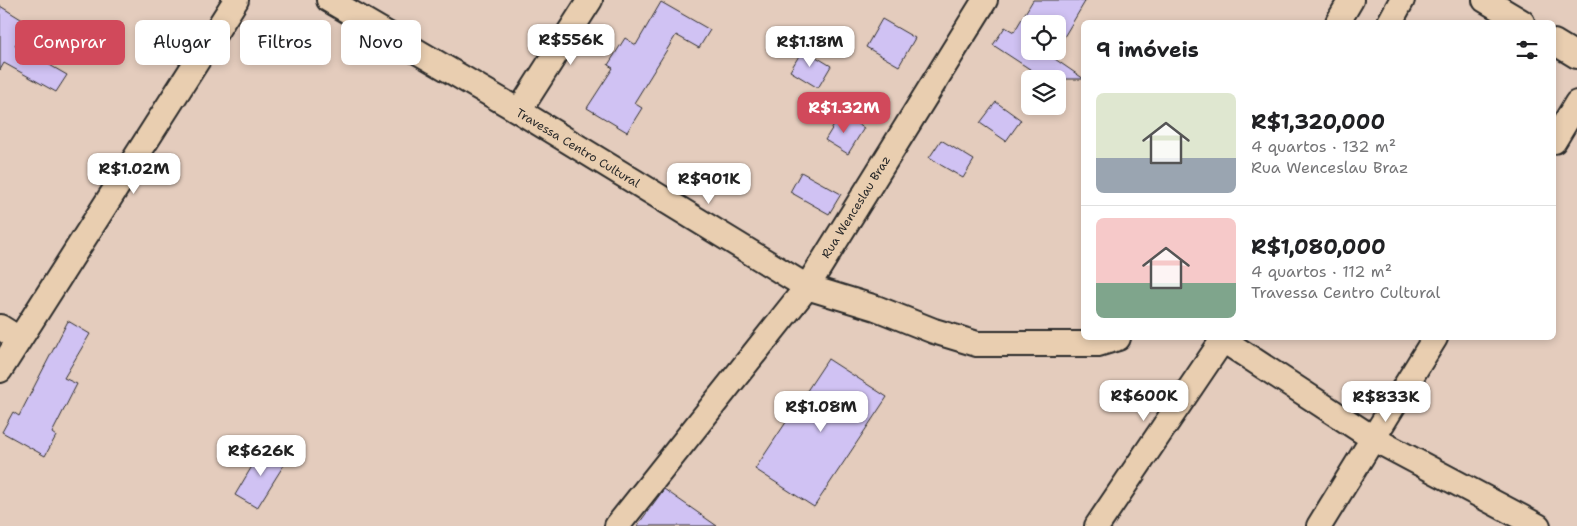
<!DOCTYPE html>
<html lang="pt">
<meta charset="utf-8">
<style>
:root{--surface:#fff;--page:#f2f2f2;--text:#202124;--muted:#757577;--line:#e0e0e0;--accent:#d1495b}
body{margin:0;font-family:"Shantell Sans",sans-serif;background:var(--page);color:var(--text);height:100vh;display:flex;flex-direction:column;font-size:19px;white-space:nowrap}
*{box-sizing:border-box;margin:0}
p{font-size:16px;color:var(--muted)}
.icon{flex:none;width:28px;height:28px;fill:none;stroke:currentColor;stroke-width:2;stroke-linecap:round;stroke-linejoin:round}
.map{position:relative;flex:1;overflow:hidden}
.details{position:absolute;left:1081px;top:20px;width:475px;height:320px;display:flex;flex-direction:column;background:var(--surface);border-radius:8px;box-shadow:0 2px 8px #0003}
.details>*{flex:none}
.hud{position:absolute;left:15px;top:20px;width:475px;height:45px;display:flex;gap:10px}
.controls{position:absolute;left:1021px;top:15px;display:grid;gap:10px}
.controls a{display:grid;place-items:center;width:45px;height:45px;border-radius:8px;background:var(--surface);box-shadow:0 2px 8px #0003;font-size:25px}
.price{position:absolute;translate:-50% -42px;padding:0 11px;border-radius:10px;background:#fff;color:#222;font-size:16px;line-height:32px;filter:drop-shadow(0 1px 2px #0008)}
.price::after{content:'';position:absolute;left:50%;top:30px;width:15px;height:11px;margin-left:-8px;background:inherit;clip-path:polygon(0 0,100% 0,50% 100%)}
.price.selected{background:var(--accent);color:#fff}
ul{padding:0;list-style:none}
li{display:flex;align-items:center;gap:15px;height:125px;padding:0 15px}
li+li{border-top:1px solid var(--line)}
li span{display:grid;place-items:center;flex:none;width:140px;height:100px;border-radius:8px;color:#555}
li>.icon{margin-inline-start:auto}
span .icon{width:60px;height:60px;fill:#fffc;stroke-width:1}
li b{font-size:21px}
h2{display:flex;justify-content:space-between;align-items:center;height:60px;padding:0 15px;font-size:21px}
.pill{padding:0 18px;border-radius:8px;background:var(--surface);box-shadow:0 2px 8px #0003;font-size:18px;line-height:45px}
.pill.selected{background:var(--accent);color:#fff}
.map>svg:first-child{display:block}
.building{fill:#d0c2f3;stroke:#2b2b2b}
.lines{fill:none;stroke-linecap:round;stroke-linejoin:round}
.street-casing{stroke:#2b2b2b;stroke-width:28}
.street{stroke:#e9ceb0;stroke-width:24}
.labels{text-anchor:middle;stroke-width:5;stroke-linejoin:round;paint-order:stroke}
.street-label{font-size:12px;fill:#2b2b2b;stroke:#e9ceb0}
</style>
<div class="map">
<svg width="1577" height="526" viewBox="0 0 1577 526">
<rect width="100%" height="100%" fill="#e4ccbd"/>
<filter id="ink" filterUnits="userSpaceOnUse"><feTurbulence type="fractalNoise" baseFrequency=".02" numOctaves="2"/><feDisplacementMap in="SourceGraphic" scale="10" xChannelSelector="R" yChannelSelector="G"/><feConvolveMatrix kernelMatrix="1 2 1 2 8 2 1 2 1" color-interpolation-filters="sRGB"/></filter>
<g filter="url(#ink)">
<!-- building -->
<path class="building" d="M1033 0H1086L1058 47V24H1030V51H1055L1052 57 1084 79H1045L993 45 1005 27 1014 32Z
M661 2 710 30 699 48 676 35 634 103 642 108 627 132 587 108 613 68 608 65 625 38 636 45Z
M0 6 29 24 15 45 67 75 56 92 4 63 0 70Z
M882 19 915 38 899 66 866 47Z
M803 49 831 66 818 88 790 71Z
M996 102 1021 120 1006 141 980 123Z
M841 114 864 128 848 154 825 140Z
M941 140 974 160 963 178 929 158Z
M801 172 841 194 829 214 790 192Z
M68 321 90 334 64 378 77 384 52 433 56 436 45 456 2 432 13 412 19 416Z
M828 359 887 397 814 507 755 469Z
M264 446 287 460 257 508 235 495Z
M664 489 717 526H637Z"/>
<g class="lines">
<defs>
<path id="street" d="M329 0 519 111 807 287 876 308 934 331 977 344H1098L1118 338
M1485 0 1522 22
M1338 22 1351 0
M1390 22 1402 0
M1554 42 1577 56
M519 111 590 0
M1554 141 1577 103
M0 327 19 339
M1223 340 1374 439 1538 526
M0 370 236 0
M617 526 807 287 985 0
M1097 526 1224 338
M1319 526 1435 338"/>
</defs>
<!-- street casing -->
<use href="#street" class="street-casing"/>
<!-- street -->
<use href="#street" class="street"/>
</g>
</g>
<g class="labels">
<!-- street labels -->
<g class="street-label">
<text transform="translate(578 148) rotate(31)" y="4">Travessa Centro Cultural</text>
<text transform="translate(856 207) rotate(-58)" y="4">Rua Wenceslau Braz</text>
</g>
</g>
</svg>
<div class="controls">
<a><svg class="icon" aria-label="locate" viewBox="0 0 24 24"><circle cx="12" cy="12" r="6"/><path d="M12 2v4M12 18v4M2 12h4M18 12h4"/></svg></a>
<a><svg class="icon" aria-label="layers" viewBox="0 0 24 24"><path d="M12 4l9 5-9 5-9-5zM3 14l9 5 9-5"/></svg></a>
</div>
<b class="price" style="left:571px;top:66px">R$556K</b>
<b class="price" style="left:810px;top:68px">R$1.18M</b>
<b class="price selected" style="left:844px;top:134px">R$1.32M</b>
<b class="price" style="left:134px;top:195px">R$1.02M</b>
<b class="price" style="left:709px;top:205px">R$901K</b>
<b class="price" style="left:1144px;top:422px">R$600K</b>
<b class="price" style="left:1386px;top:423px">R$833K</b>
<b class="price" style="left:821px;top:433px">R$1.08M</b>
<b class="price" style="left:261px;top:477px">R$626K</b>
<div class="hud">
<a class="pill selected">Comprar</a>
<a class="pill">Alugar</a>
<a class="pill">Filtros</a>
<a class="pill">Novo</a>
</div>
<section class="details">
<h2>9 imóveis<svg class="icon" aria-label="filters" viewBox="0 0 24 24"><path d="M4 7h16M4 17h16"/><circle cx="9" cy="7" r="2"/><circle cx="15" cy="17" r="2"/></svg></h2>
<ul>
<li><span style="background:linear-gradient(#dfe7d0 65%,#9aa5b1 0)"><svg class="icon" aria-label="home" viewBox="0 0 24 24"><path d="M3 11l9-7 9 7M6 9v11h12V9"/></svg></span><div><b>R$1,320,000</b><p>4 quartos · 132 m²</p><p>Rua Wenceslau Braz</p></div></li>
<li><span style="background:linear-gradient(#f6c9c9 65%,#7fa58c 0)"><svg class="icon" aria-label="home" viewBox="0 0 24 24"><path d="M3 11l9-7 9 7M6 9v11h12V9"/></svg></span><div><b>R$1,080,000</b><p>4 quartos · 112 m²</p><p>Travessa Centro Cultural</p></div></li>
</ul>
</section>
</div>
